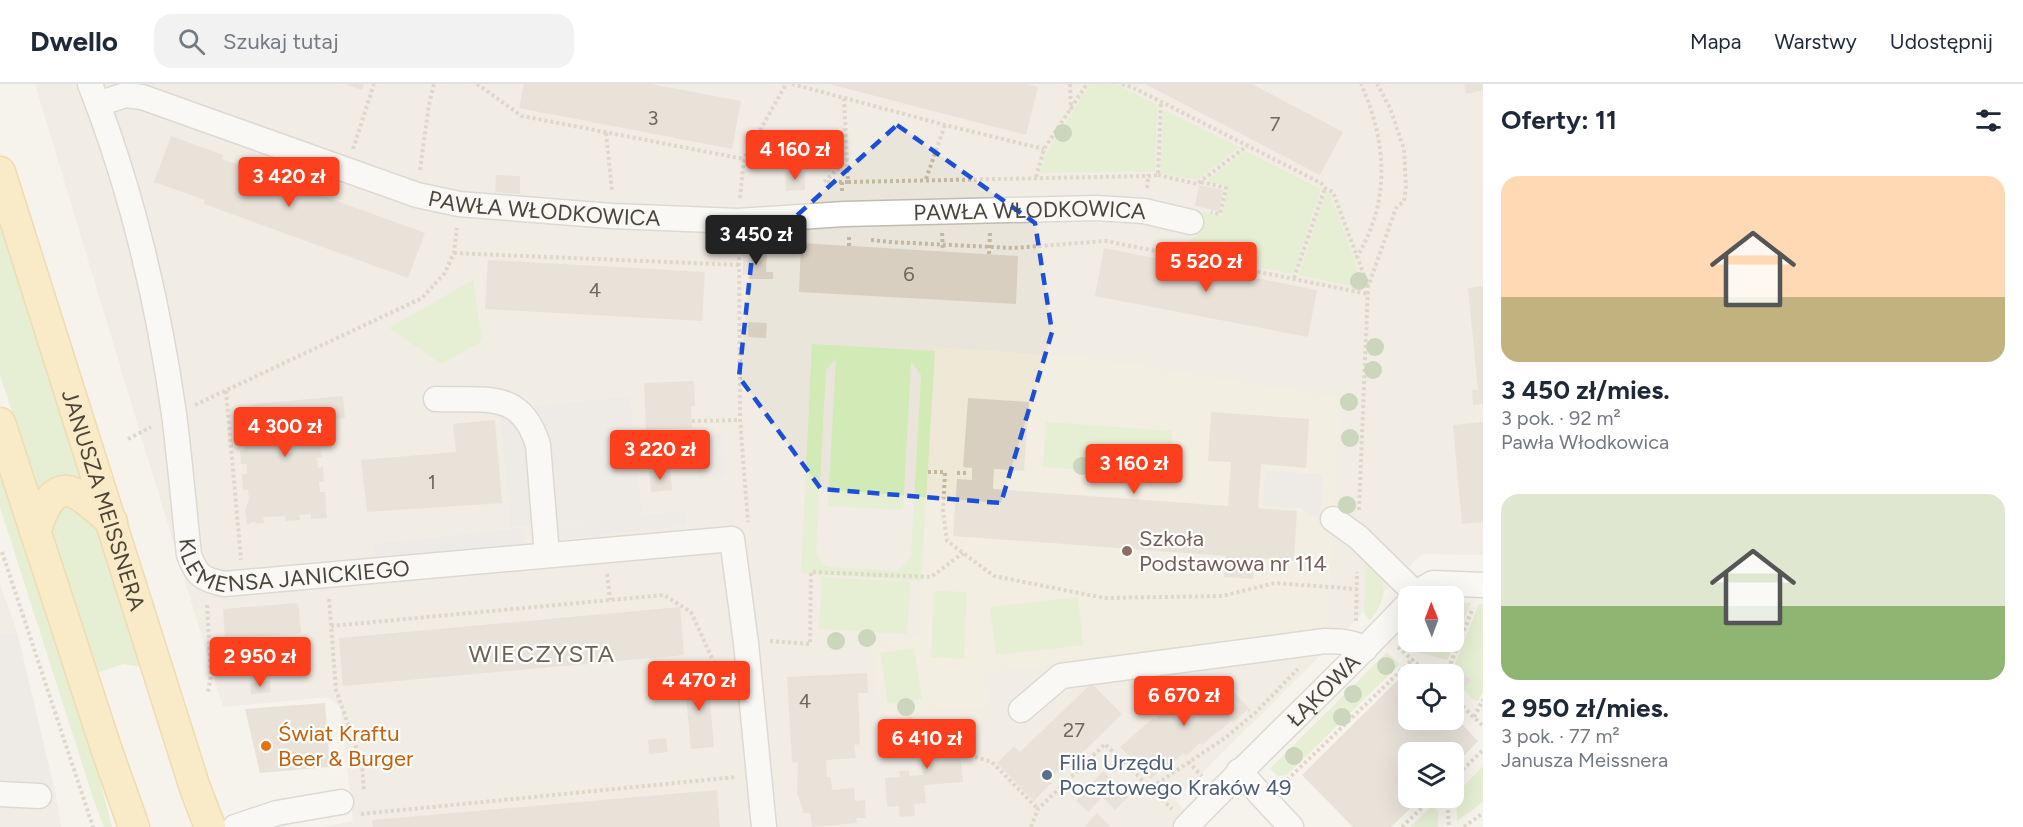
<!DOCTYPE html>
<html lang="pl">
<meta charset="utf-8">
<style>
:root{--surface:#fff;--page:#f2f2f3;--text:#1f2937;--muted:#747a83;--line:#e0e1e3;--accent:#fc3f1d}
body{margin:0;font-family:Figtree,sans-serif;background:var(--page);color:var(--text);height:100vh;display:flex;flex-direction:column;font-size:22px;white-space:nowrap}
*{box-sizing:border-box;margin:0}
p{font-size:20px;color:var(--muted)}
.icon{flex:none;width:33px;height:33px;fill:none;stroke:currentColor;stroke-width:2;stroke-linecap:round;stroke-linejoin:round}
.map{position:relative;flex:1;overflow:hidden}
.drawer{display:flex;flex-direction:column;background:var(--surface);width:540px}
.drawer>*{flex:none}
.needle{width:39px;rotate:359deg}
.buttons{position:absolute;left:1398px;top:502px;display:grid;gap:12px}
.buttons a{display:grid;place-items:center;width:66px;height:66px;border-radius:12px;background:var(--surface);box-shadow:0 6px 24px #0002;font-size:30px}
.price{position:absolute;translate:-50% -51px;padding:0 14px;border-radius:6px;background:var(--accent);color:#fff;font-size:20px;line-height:39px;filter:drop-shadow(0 2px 3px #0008)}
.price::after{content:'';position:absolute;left:50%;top:36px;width:18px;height:14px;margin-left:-9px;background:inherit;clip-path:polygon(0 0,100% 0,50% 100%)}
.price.on{background:#222;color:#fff}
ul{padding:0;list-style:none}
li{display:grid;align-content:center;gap:12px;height:318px;padding:0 18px}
li span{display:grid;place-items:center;height:186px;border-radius:18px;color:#555}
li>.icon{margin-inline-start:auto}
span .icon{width:108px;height:108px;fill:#fffc;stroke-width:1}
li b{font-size:26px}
h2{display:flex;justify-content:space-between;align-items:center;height:72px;padding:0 18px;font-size:26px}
header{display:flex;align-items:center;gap:36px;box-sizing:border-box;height:84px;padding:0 30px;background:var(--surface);border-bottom:2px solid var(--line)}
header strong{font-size:28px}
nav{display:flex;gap:33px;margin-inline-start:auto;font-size:21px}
.search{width:420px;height:54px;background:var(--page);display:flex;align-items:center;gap:15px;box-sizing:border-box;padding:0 21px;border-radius:18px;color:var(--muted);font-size:22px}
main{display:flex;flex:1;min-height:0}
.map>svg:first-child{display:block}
.residential{fill:#eae5da}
.education{fill:#efe8d6}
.green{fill:#d2eab5;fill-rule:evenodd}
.parking{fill:#e5e3e0}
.building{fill:#d8cfc1}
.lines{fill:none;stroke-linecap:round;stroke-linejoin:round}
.minor-casing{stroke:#c2bbae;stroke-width:27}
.major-casing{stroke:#e6c16a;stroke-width:33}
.path{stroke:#c4b79f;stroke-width:4;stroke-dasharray:3 3;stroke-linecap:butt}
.minor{stroke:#fff;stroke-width:24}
.major{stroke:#ffe39c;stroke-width:30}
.tree{fill:#97b381}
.marked{fill:none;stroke:#1d4ed8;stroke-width:4.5;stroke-dasharray:12 8;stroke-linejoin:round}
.education-dot{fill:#8d6e63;stroke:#fff;stroke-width:2}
.food-dot{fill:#e8710a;stroke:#fff;stroke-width:2}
.service-dot{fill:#5c6f8a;stroke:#fff;stroke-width:2}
.labels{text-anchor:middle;stroke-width:4.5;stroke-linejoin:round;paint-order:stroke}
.number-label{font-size:20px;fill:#6e675b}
.street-label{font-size:22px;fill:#4b4439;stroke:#fff}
.education-label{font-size:22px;fill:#785e54;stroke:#fff;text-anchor:start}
.food-label{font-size:22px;fill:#c56008;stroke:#fff;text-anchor:start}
.service-label{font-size:22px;fill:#4e5e75;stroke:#fff;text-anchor:start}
.neighbourhood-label{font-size:24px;letter-spacing:1.5px;fill:#6e6250;stroke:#fff}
</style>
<header>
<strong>Dwello</strong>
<div class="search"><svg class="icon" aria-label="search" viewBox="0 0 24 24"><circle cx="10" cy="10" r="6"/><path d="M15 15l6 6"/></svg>Szukaj tutaj</div>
<nav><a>Mapa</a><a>Warstwy</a><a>Udostępnij</a></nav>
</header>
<main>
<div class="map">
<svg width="1483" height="743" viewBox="0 0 1483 743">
<rect width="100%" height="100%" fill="#f6f3ec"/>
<!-- residential -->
<path class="residential" d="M35 0H1483V471L1422 470 1175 716 1203 743H322L353 737 341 624 328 613 223 623Z
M0 500 18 551 55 706 61 743H0Z"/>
<!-- education -->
<path class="education" d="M935 263 1092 274 1340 313 1328 545 985 589 988 623 880 630 872 559 918 553Z"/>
<!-- green -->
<path class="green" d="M1090 0H1116L1157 21 1155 87 1040 89 1045 73Z
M1164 26 1239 63 1197 96 1160 89Z
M1245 67 1321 105 1293 190 1186 168 1188 158 1197 152 1202 128 1222 132 1228 102 1206 98Z
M1326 108 1330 110 1363 200 1362 204 1299 191Z
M0 134 142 583 123 580 97 589 0 291Z
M473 196 482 257 442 280 389 244Z
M812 260 935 267 921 497 801 489ZM836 274 828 422 903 426 911 277 921 291 911 473 897 487 828 483 824 481 816 469 826 286Z
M1046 338 1172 347 1169 392 1043 383Z
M0 392 92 665 112 743H104L93 714 0 423Z
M1366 475C1387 494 1389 515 1370 536L1364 530Z
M822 493 910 498 907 550 819 545Z
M934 507 967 508 964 575 931 573Z
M1078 513 1083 561 996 571 990 523Z
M1454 518 1471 519 1447 576 1414 567 1401 554 1408 548V558H1454Z
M1479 520H1483V608L1478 617 1474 616 1463 605 1470 596 1454 582Z
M914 564 922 615 888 620 880 569Z
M1387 568 1400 580 1287 691 1278 692 1270 685Z
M1483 682V718L1457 737 1456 710Z
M1433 721 1438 727V743H1410Z"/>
<!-- parking -->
<path class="parking" d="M630 313 642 431 685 427 686 442 559 455 557 440 635 432 511 443 499 325Z
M723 350 725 394 699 395 697 351Z
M1265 387 1323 390 1320 436 1300 424 1263 422Z
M523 444 524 459 375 474 373 460Z
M0 550H17L53 704 0 700Z"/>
<!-- building -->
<path class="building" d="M345 0H364L362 6Z
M524 0H651L741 17 732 65 519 24Z
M829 0H1027L1038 3 1026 51Z
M1145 0H1252L1343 48 1320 91Z
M1464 0H1483V6L1466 10Z
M171 52 223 71 222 75 425 149 408 194 204 120 205 116 154 98Z
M785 88H805V106L786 107Z
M496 91 520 92V110L495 108Z
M1199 101 1223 106 1219 127 1195 122Z
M801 159 1018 172 1016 220 799 208Z
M1104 164 1317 206 1308 253 1095 212Z
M743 167 767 168 766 188H773V195H748V190L743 191Z
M488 176 705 188 702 237 485 225Z
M1483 202V320L1473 321 1472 306H1478L1468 204Z
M748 238 767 239 766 254 748 253Z
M694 297 695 322H691L692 344 646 346 644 299Z
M343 312 345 334 318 336 320 349H314L315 359H321L322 373 317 374 318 384 323 383 324 398H319L320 408H325L327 434 311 435V430L299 431 300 436 286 437 285 432 263 433 264 439 255 440V437L247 441 245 426 249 415 248 406H243L242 390H247V380H241L240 366H245L244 356H239L238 342 243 341 242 325 253 320Z
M968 314 1029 318 1024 387 994 385 993 405 1228 422 1231 378 1208 377 1211 328 1309 335 1306 384 1261 380 1258 424 1297 427 1294 477 1254 474 1253 495 1224 493 1226 472 953 452 957 395 972 396V384L963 383Z
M495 336 502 419 367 428 361 376 456 368 453 340Z
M1483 338V438L1462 440 1453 341Z
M670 385 672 406 651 408 649 387Z
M298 519 301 549 225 555 223 525Z
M680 523 684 571 343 602 339 554Z
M1457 585 1471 596 1462 607 1454 599V591H1452Z
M1408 586 1413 591H1408V636H1454V632L1478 657 1454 682V669H1408V714H1421L1391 743H1353L1302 691Z
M867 589 868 609H858L860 660 854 661 856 674 826 676 827 693H831L832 706 854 704 855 717 865 716 866 734H856L857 739 812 743 810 729H804L797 709 798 678 792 679 787 593Z
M708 591 714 663 691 665 684 593Z
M1217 591 1251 626 1249 629 1247 626 1233 639 1231 637 1202 661 1200 659 1186 672 1183 669 1169 683 1166 680 1151 695 1120 663 1153 634 1155 636 1168 623 1170 625 1184 612 1186 614 1201 601 1203 604Z
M270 597 271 608 251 610 250 599Z
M1090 598 1122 630 1077 674 1074 672 1048 697 1051 699 1034 717 997 679 1014 662 1020 668 1090 601Z
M325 619 330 683 260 689 245 625Z
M912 633 916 662 897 664V669L891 670 890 635Z
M958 643 963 698 924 701 926 719 914 720 915 732 900 733 899 722 887 723 885 694 900 693 899 687H909V692L923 691 920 646Z
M666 654 668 668 649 670 648 656Z
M1103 687 1128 713 1115 726 1102 713 1088 728 1076 717Z
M717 706 720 743H373L372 736Z
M1097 729 1111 743H1084Z"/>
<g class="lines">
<defs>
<g id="minor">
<path id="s1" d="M90 0C132 106 158 218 174 330 180 377 184 424 189 471 197 492 202 495 224 500L732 455 746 559 764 743"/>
<path id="s2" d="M98 20 125 11 142 13 417 111 459 120 612 132 738 137 844 130 1096 124 1144 127 1191 138"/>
<path d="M436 315C485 317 521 305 538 361L547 471"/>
<path d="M1333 435 1358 453 1417 511"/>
<path d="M1415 513 1426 503 1433 499 1483 501"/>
<path d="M1021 626 1061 592 1325 557C1341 557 1352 558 1365 565"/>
<path d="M1239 687 1291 743"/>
<path d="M0 710 39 712"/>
<path d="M235 743 277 729 341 718"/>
<path id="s3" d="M1186 743C1259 667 1336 596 1408 520"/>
</g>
<g id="major">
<path id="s4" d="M0 88 195 704 210 743"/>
<path d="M0 339 107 667 134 743"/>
<path d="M35 448C55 386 74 404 112 438"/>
</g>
</defs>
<!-- minor casing -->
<use href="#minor" class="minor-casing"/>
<!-- major casing -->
<use href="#major" class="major-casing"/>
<!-- path -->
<path class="path" d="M477 0 522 32 744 75
M792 0 945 41 1044 65
M1070 0 1071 26
M1122 0 1132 3 1321 99 1325 104 1333 108 1368 202
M606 49 612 107
M353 65 374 0
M420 86 429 20 434 0
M1158 91 1197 100 1247 62
M1036 93 1044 65 1087 0
M926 95 945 41
M842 98H824L847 76
M848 98 1148 92
M1201 98 1226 104 1220 130 1211 128
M1147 104 1148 92 1158 91 1161 18
M842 107V98H848L844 15
M740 114 744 75 786 0
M942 149 943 167
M871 156 890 158 1013 164 1106 157 1368 210
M739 161 740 336 748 438
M849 162V153
M454 169 739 181
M989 170 990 148
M1182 173 1185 159
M1356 174C1391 119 1387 58 1361 0
M1294 194 1325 104
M226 307 241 476
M195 321 422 214 444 190 454 169 457 144
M692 337 740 336
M128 355 151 343
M928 388H945L943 428 947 457 994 492 1104 514 1222 512 1275 499 1357 505
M957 389H966
M1359 426 1368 203 1396 124 1404 117 1406 103 1404 65 1390 24 1377 0
M2 468 93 743
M607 490 610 516
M329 515 336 606 362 680 364 707
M207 521 211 591 208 608
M1356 537 1357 488
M331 542 664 511 691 528 720 592 727 591
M770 557 810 560 811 488 931 493 963 469
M1398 563 1429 591
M1446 591 1473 524
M1454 614 1483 642
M1474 633 1483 616
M975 673 992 678 1038 725
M1188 678 1202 692
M1454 694 1483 666
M1287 696 1413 575
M1152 703 1225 654 1255 629 1298 585
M1447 714 1449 743
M361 730 736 693
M1031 743 1038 725 1105 660 1172 725
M1402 743 1432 714
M1464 743 1483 729"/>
<!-- minor -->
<use href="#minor" class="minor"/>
<!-- major -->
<use href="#major" class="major"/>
</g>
<!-- trees -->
<g class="tree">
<circle cx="1063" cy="49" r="9"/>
<circle cx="1359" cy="197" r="9"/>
<circle cx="1375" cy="263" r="9"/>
<circle cx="1373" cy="286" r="9"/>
<circle cx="1349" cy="318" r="9"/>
<circle cx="1350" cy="354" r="9"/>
<circle cx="1082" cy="382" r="9"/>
<circle cx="1108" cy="384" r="9"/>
<circle cx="1162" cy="385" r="9"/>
<circle cx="1143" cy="386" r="9"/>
<circle cx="1347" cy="421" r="9"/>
<circle cx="867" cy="554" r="9"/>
<circle cx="836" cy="557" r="9"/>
<circle cx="1386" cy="582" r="9"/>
<circle cx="1353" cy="610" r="9"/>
<circle cx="906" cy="623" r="9"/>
<circle cx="1342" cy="633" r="9"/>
<circle cx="1294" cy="672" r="9"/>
</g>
<!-- marked area -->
<path d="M0 0H1483V743H0ZM897 41 1035 139 1052 248 1001 419 821 405 739 293 752 172Z" fill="#f6f3ec" fill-opacity=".55" fill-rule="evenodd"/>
<path class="marked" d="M897 41 1035 139 1052 248 1001 419 821 405 739 293 752 172Z"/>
<!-- markers -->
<circle class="education-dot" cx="1127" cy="467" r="6"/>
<circle class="food-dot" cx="266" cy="662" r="6"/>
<circle class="service-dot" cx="1047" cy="691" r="6"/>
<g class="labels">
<!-- number labels -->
<g class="number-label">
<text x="653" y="41">3</text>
<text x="1275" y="47">7</text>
<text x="909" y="197">6</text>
<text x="595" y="213">4</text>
<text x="432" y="405">1</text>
<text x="805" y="624">4</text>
<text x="1074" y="653">27</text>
</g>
<!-- street labels -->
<g class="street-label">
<text dy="8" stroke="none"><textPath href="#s2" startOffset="466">PAWŁA WŁODKOWICA</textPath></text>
<text dy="8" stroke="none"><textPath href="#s2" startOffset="952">PAWŁA WŁODKOWICA</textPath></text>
<text dy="8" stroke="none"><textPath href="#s4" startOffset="344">JANUSZA MEISSNERA</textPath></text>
<text dy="8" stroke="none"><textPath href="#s1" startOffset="592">KLEMENSA JANICKIEGO</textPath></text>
<text dy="8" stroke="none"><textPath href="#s3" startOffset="194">ŁĄKOWA</textPath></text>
</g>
<!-- education labels -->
<g class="education-label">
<text x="1139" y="462">Szkoła<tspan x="1139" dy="25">Podstawowa nr 114</tspan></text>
</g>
<!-- food labels -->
<g class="food-label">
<text x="278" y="657">Świat Kraftu<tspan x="278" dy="25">Beer &amp; Burger</tspan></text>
</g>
<!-- service labels -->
<g class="service-label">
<text x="1059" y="686">Filia Urzędu<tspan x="1059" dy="25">Pocztowego Kraków 49</tspan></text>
</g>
<!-- neighbourhood labels -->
<g class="neighbourhood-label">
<text x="542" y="578">WIECZYSTA</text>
</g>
</g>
</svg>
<div class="buttons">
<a><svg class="needle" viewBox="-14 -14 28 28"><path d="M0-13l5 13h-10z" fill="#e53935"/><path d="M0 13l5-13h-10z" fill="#747a83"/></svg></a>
<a><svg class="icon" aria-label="locate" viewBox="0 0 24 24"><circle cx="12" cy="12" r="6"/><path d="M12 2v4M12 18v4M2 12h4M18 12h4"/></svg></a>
<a><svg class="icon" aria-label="layers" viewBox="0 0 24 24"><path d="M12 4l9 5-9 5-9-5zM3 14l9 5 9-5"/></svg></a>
</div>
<b class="price" style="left:795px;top:97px">4 160 zł</b>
<b class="price" style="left:289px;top:124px">3 420 zł</b>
<b class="price on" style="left:756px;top:182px">3 450 zł</b>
<b class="price" style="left:1206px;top:209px">5 520 zł</b>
<b class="price" style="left:285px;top:374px">4 300 zł</b>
<b class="price" style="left:660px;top:397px">3 220 zł</b>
<b class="price" style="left:1134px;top:411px">3 160 zł</b>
<b class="price" style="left:260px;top:604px">2 950 zł</b>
<b class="price" style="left:699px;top:628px">4 470 zł</b>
<b class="price" style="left:1184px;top:643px">6 670 zł</b>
<b class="price" style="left:927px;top:686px">6 410 zł</b>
</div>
<section class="drawer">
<h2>Oferty: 11<svg class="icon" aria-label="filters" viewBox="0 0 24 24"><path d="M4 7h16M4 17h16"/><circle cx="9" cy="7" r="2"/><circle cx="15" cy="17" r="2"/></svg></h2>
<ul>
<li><span style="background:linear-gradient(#ffd9b3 65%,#c2b280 0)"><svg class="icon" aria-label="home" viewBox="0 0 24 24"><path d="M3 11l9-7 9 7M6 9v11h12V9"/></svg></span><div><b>3 450 zł/mies.</b><p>3 pok. · 92 m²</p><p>Pawła Włodkowica</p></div></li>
<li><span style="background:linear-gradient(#dfe7d0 60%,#8fb573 0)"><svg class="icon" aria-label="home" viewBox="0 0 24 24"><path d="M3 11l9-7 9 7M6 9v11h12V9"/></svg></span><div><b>2 950 zł/mies.</b><p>3 pok. · 77 m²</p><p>Janusza Meissnera</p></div></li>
</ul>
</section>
</main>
